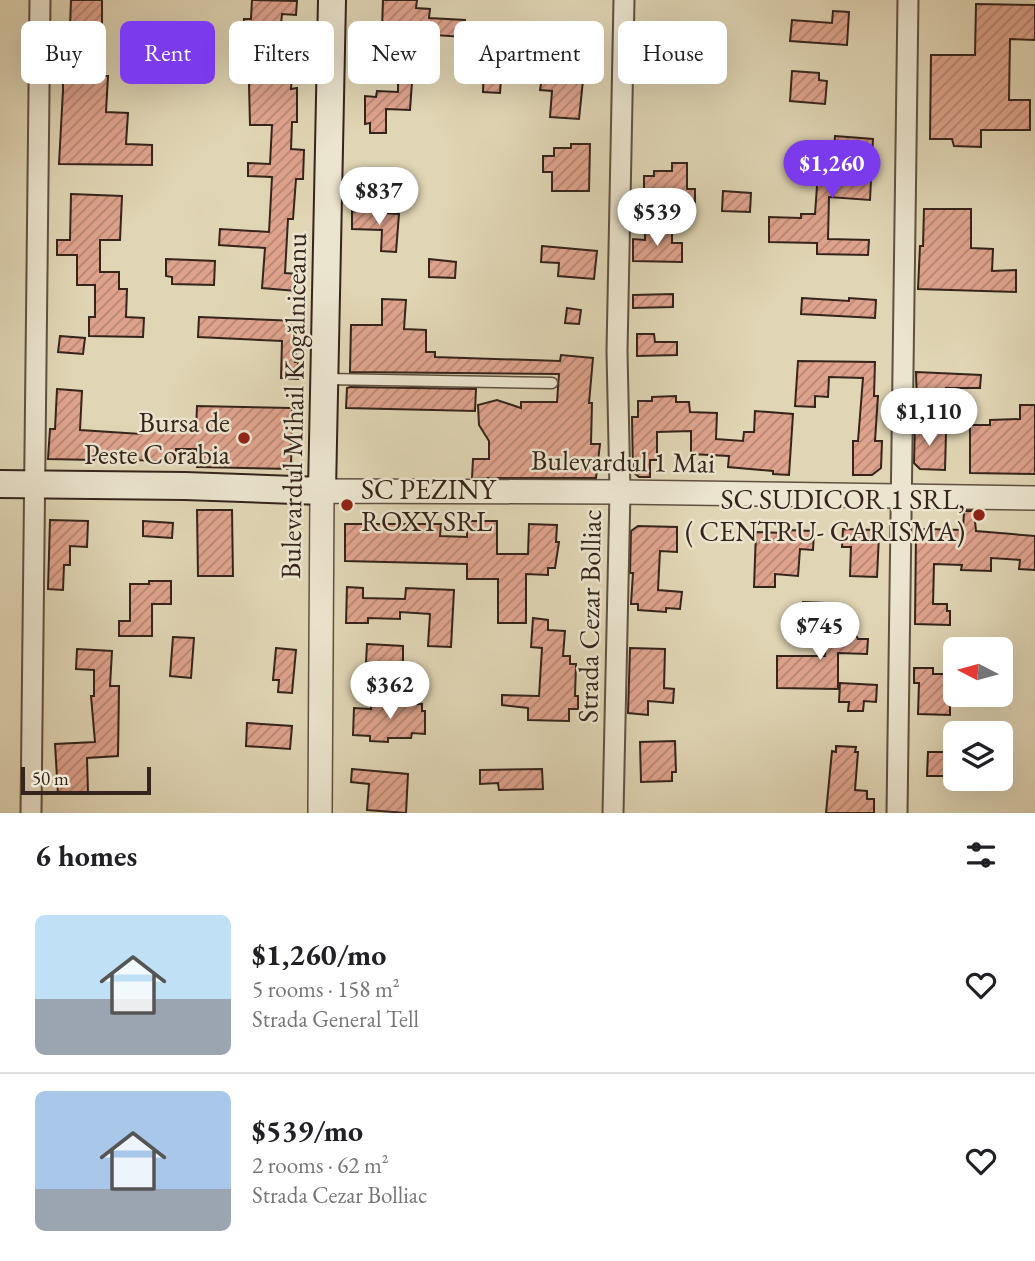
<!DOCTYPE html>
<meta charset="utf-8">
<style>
:root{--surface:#fff;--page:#f2f2f2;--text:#202124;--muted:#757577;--line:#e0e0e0;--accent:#7c3aed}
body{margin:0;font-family:"EB Garamond",serif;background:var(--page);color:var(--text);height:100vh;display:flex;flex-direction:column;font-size:26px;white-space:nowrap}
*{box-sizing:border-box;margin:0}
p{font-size:23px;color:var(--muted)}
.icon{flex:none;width:38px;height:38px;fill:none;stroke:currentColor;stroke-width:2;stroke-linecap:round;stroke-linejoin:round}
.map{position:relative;height:813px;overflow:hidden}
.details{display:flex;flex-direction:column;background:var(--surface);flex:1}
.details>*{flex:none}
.guide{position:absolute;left:21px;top:21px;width:994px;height:63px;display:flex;gap:14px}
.needle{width:46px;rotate:276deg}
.controls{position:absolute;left:943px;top:637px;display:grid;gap:14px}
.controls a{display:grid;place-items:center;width:70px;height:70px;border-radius:10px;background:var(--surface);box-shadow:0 7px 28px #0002;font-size:35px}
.scale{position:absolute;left:21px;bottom:18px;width:130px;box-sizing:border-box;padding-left:7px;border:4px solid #35241b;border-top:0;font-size:19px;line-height:24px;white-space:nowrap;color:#35241b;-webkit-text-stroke:5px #ebe4ce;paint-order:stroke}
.price{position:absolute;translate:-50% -60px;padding:0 16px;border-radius:24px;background:#fff;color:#222;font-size:23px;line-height:46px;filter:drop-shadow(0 2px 4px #0008)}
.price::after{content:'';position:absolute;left:50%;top:42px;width:21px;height:16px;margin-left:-10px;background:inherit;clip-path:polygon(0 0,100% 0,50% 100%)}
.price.current{background:var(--accent);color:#fff}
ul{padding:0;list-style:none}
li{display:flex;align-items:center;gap:21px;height:175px;padding:0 35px}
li+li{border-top:2px solid var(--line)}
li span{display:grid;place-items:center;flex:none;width:196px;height:140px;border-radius:10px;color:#555}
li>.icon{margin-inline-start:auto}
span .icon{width:84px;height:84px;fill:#fffc;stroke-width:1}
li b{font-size:30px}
h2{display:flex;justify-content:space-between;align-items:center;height:84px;padding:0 35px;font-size:30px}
.chip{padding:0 24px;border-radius:10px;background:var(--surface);box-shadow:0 7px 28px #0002;font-size:24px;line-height:63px}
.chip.current{background:var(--accent);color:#fff}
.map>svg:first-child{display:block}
.building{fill:url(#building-hatch);stroke:#35241b;stroke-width:2}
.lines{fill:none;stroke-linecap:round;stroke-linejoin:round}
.service-casing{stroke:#605041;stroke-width:13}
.minor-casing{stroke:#605041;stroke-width:23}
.tertiary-casing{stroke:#605041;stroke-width:26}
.secondary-casing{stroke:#35241b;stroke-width:30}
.service{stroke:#ebe4ce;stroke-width:10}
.minor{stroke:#ebe4ce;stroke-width:19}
.tertiary{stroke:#ebe4ce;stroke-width:23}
.secondary{stroke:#ebe4ce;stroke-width:26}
.poi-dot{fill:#8f2418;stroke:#ebe4ce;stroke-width:2.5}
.labels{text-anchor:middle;stroke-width:5;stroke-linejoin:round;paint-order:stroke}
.street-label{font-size:28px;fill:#35241b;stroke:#ebe4ce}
.poi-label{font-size:28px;fill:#35241b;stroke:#ebe4ce;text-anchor:end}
</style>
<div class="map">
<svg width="1035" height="813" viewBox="0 0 1035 813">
<defs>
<pattern id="building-hatch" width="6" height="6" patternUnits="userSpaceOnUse" patternTransform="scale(1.75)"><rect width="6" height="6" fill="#dfa38d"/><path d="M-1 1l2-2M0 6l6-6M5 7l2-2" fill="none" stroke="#b68572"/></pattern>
</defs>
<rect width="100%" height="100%" fill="#e0d5b4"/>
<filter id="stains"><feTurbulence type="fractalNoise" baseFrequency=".00286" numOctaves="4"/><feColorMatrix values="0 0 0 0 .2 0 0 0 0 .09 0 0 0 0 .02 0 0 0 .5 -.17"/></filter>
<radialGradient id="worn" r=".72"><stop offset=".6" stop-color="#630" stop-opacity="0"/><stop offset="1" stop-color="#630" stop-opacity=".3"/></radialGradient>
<!-- building -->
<path class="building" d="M71 0H102V76H108L106 112 128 113 126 144 152 145V165L59 164 63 90 62 26 70 27Z
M252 0 297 1 296 15 282 14 279 45 294 46 291 89 297 88V122H292L291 149 304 150 303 179H296L293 219H288L285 273 297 274 296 291 262 288 265 248 219 245 220 229 269 232 272 177 248 176V163L270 164 272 125H250L249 83H260L263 42 242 40 244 19H251Z
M383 0H417L416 8 430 9 429 18 465 20 464 37 404 33V45H351V32H362V29H382Z
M976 4 1035 5V40L1010 39 1009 100H1030V130H981V147L954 146 952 139H930L931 55H975Z
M833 11 849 12 847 45 790 41 792 20 832 23Z
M648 31 665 32 664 36 682 37 680 60 688 61 687 79 649 76 650 69 646 72Z
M564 34 596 36 595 50 563 48Z
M484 64 502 65 500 93 483 92Z
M792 71 819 73V80L827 81 825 104 790 101Z
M542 77 583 80 579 119 550 117 552 91 540 90Z
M398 81 412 82 410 110 386 109V133H370V123L365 124V96L376 97 377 91 398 92Z
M835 136 873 139 870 200 829 197 828 239 869 240 868 255 817 254V243L769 242V217L801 218V214H815L818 172 829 173V181L832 182Z
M571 144H590L589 191H552V172H543V156H554V148H571Z
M672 163H687V189H695V202H668V197H644V176H654V171H672Z
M723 191 751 193 750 212 722 211Z
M71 194 122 196 120 240H100V272H119V289H127L126 317 144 318 143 337 89 336V317H95V285H77V255H57V240H70Z
M924 209H971V248L993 249 992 271 1016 270V292L918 289 920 246H923Z
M352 211 399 214 396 252 381 251 382 230 352 229Z
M645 230 672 231V243H682V262L633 261V239L645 240Z
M542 246 597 251 594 279 558 276 559 263 541 262Z
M166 259 215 261 214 285 172 284V277L166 276Z
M429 259 456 262 455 278 429 277Z
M673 294V307L633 308V295Z
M802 298 849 301V298L876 300 875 318 801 314Z
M382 299 406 300 404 329 426 330V352H435V357L560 361 561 355 593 358 589 403H592L591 444H600L596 478H472L473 459H489V441L479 425 478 405 497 400 521 408V402H557L559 374 350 372 351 325H382Z
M567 308 581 310 579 324 565 323Z
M199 317 297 321 295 362H298V379L281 378 282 341 198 337Z
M637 334H654L655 342H677V355L637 356Z
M60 336 85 338 83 354 58 352Z
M798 361 875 362 874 396H878L875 441H882L881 468 872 475H853V441H858L863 378 829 377 828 397 815 396V407L795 406Z
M916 372 981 375 980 388H946V404L917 405Z
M350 387 476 389 475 411 346 408 347 388Z
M57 389 82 391 80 430 141 434 142 429 196 432 197 406 292 408 291 469 197 467V449H176V462L94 458V460L48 459 50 429H55Z
M676 396V402H689L690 412 717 413 716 439 743 441 744 432H754L755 411 793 414 789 475 773 474V471L728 467 729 456 691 454V431L657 432V460H650V477H639L633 472 632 417H638V401H652V397Z
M1020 405H1035V474L970 473V425H990V420L1020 419Z
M915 421H928L927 432 946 433 945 470 920 469 914 463Z
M197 510H232L233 576H198Z
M964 511H974L976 531 1035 536V570L1019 569 1020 560 991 558V571L961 570 962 565 934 564 933 604H947V611H950V625L915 624 916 533 925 529 963 530Z
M50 520 88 521 87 547 70 546V565H64L63 590 48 589Z
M143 521 173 523 172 538 143 536Z
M467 521H497V554H528L529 524 557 525 556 542H559L555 568H548V575L526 574V623H498V579H467V564L345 561V524H441L440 536 467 537Z
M638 526 677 527V552L660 551 658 590 682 592 680 609 666 608V612L638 610V604H631L633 573H630L631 531Z
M843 529 875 530 879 535 877 577 850 576 851 547H842Z
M785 530 814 531 813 550 800 549 798 576 775 574V587H754L756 532 785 533Z
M149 581H171V604H152V636H119V621H130V584H149Z
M347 587 363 588V598L405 599 406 588 454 590 451 647 428 646 430 614 400 612V619L368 618V623H346Z
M803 602 825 603 824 622 802 621Z
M533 618 548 620V630L565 631 563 656H570V664H576L575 696H578V709H569V721L528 720V708L502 705V695L539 696 542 648 531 647Z
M827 620H838V624L844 625V632H854L858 639H868L867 654 838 653V689L777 688V656H825Z
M173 637 194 638 191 678 170 676Z
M367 644 403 646V663L366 662Z
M276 648 296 650 292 693 278 692 279 680H273Z
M630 648 665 649 664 688 674 689 673 703 648 701V715L628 713Z
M77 649 112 651 110 686H119L118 756 87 758 88 793 58 794 55 744 95 742 91 696H94V670L76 669Z
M914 668H933V674H949L948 700H950V715L918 714 919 683H914Z
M840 683 877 685 876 702 864 701 863 711H848L849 702H839Z
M384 700 414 701V704H422V711H425V734L412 733 411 738H388V742L370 741V736L353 735 354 708 371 709V702L384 703Z
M247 723 292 726 290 749 246 746Z
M675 741 676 772H672V781L641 782 640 742Z
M836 746 856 747 855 752H858L855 790 867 791V799H874V813H826L832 751 836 752Z
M928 752H956V776H927Z
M352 769 408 774 406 813 367 810 369 784 351 782Z
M542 769 543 789 499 790 498 783 480 784V770Z"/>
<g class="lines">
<defs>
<path id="service" d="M326 379 552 383"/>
<path id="minor" d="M31 813 40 0
M613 813 620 492 617 351 624 0
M897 813 908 0"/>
<path id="tertiary" d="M320 813 322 491 620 492 1035 498"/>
<path id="secondary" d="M0 484 185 486 322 491 332 0"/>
</defs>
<!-- service casing -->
<use href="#service" class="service-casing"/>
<!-- minor casing -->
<use href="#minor" class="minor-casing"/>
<!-- tertiary casing -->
<use href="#tertiary" class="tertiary-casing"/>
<!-- secondary casing -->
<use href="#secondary" class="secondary-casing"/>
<!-- service -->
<use href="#service" class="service"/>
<!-- minor -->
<use href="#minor" class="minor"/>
<!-- tertiary -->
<use href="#tertiary" class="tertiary"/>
<!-- secondary -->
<use href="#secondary" class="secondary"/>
</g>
<!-- markers -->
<g class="poi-dot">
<circle cx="244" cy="438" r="7"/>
<circle cx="347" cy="505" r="7"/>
<circle cx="979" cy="515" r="7"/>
</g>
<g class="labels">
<!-- street labels -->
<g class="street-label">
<text transform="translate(293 406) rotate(-89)" y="10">Bulevardul Mihail Kogălniceanu</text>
<text transform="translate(623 461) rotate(1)" y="10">Bulevardul 1 Mai</text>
<text transform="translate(589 616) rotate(-89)" y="10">Strada Cezar Bolliac</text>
</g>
<!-- poi labels -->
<g class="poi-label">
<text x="230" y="432">Bursa de<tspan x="230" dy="32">Peste Corabia</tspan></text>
<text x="361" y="499" text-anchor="start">SC PEZINY<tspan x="361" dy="32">ROXY SRL</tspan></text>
<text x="965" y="509">SC SUDICOR 1 SRL,<tspan x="965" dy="32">( CENTRU- CARISMA)</tspan></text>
</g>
</g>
<rect width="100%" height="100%" filter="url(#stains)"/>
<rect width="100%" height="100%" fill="url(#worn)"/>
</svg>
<div class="controls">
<a><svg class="needle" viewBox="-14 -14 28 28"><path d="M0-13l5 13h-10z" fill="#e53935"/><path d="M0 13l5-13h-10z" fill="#757577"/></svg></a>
<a><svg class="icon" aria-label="layers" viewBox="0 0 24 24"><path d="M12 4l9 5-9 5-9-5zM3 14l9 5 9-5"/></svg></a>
</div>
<div class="scale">50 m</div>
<b class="price current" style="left:832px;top:200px">$1,260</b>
<b class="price" style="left:379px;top:227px">$837</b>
<b class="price" style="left:657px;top:248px">$539</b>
<b class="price" style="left:929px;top:448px">$1,110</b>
<b class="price" style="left:820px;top:662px">$745</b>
<b class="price" style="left:390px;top:721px">$362</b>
<div class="guide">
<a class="chip">Buy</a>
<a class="chip current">Rent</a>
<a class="chip">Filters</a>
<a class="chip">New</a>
<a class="chip">Apartment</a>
<a class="chip">House</a>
</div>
</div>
<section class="details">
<h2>6 homes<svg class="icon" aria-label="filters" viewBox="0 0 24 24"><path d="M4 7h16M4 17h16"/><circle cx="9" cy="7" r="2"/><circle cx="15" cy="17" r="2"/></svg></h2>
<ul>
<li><span style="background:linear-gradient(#bfe0f5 60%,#9aa5b1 0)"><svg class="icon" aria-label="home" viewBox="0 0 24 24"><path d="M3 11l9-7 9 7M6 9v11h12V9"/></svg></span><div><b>$1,260/mo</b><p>5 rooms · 158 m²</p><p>Strada General Tell</p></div><svg class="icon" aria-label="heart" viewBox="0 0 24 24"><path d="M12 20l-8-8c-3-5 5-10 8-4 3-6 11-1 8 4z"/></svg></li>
<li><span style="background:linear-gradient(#a9c7e8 70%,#9aa5b1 0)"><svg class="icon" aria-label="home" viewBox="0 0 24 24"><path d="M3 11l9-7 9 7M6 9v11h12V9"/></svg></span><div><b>$539/mo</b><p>2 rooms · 62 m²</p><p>Strada Cezar Bolliac</p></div><svg class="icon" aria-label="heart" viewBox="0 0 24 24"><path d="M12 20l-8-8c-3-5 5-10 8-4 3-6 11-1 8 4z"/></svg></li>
</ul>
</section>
